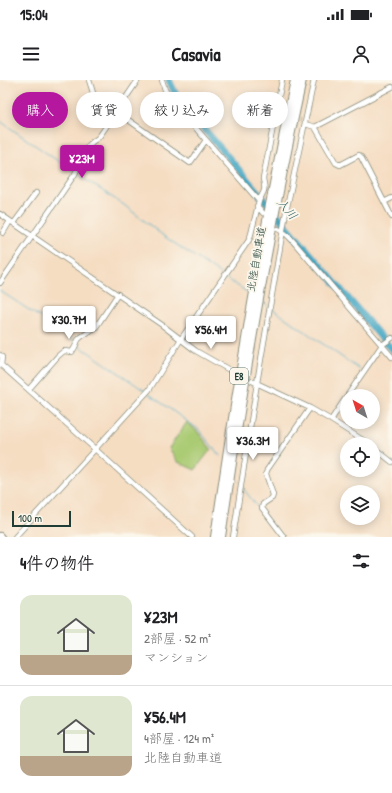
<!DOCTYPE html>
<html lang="ja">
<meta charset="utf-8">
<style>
:root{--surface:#fff;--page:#f6f6f6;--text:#202124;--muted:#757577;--line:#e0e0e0;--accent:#b5179e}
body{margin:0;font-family:"Patrick Hand","Klee One",sans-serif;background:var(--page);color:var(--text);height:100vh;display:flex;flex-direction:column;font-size:15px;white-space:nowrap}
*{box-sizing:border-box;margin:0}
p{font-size:13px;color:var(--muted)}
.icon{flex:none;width:22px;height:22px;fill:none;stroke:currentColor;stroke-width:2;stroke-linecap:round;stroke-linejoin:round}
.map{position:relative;height:457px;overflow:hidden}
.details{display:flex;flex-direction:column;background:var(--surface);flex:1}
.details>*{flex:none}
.banner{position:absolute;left:12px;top:12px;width:368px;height:36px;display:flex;gap:8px}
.needle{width:26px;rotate:321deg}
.fabs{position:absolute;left:340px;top:309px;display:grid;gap:8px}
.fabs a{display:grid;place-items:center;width:40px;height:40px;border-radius:50%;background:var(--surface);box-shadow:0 2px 10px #0003;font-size:20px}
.scale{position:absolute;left:12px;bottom:10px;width:59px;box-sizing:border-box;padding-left:4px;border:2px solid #1f3d34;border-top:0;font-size:11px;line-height:14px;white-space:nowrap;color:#1f3d34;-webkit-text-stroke:3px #fbf7ec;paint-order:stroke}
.price{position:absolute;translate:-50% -34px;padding:0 9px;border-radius:4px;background:#fff;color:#222;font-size:13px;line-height:26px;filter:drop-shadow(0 1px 2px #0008)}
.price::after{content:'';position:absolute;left:50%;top:24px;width:12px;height:9px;margin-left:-6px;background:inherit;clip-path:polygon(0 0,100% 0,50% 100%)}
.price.active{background:var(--accent);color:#fff}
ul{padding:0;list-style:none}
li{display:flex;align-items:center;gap:12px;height:100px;padding:0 20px}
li+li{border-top:1px solid var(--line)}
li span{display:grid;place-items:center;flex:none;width:112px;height:80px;border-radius:12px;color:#555}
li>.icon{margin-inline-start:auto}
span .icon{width:48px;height:48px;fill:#fffc;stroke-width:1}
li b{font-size:17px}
h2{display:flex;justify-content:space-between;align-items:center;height:48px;padding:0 20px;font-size:17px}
.chip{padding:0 14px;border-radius:18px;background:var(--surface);box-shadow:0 2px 10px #0003;font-size:14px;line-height:36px}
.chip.active{background:var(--accent);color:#fff}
.status{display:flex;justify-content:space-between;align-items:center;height:28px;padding:0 20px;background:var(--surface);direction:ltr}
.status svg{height:11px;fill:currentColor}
header{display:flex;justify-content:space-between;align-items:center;height:52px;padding:0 20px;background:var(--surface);font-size:18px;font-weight:800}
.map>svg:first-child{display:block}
.green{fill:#aacb73;stroke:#648454}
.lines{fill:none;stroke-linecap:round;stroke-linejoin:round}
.stream{stroke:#45a8c5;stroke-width:1}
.river{stroke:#45a8c5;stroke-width:7}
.street-tunnel{stroke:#cabda6;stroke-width:4.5;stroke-dasharray:4.5 2;stroke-linecap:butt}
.street-casing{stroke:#8a8d7b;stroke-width:6}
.secondary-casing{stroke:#8a8d7b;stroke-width:8}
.highway-casing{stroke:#8a8d7b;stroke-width:10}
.street{stroke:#fff;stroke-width:4.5}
.secondary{stroke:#fff;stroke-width:6}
.highway{stroke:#fff;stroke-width:8}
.labels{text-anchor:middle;stroke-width:3.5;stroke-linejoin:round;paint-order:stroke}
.shield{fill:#fbf7ec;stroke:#61756b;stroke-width:1}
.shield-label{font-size:10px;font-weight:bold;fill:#1f3d34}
.street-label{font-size:11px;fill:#1f3d34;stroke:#fbf7ec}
.water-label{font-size:12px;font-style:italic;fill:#2a5d60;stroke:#fbf7ec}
</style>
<div class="status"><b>15:04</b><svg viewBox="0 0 49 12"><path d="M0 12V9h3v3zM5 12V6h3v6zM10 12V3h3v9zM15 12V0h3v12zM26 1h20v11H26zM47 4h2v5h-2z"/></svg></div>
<header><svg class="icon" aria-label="menu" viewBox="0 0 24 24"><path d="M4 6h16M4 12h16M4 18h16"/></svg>Casavia<svg class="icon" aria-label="person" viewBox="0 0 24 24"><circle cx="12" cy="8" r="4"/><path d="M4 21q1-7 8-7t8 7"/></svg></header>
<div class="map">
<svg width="392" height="457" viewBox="0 0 392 457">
<rect width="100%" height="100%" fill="#fbf7ec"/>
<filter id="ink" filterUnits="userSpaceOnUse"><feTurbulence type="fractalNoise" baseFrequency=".025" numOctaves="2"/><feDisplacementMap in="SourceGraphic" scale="8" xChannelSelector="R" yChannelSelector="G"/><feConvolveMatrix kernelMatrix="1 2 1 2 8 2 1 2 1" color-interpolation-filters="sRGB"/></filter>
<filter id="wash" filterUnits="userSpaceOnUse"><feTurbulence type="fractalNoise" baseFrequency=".012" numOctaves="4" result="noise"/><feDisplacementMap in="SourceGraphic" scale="16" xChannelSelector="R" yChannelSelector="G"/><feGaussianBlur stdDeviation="0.9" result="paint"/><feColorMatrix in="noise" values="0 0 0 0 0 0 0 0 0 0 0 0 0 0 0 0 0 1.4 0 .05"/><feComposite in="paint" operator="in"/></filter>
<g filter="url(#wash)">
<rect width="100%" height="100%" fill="#f5ddc2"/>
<!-- green -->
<path class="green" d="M187 342 197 351 211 369 195 390 178 382 169 368Z"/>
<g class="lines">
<!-- stream -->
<path class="stream" d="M0 41 74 92
M77 94 124 125 165 157 222 195
M226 198 250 214
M0 211 49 243 76 263
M263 222 268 226
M271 228 362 291
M78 265 145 311
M388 265 392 263
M149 314 198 349 220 376
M237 400 239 402
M242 407 281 457"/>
<!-- river -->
<path class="river" d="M169 0 177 17 392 270"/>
</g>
</g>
<g filter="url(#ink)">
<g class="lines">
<!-- street-tunnel -->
<path class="street-tunnel" d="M281 35 301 40"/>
<defs>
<path id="street" d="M89 0 94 16 190 83 206 60
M305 44 315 47 392 7
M315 47 336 83 340 85 359 75 361 77 392 137
M259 121C264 110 266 112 263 99L282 0
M384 122 392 118
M257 126 263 133
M0 134 162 245 196 271 233 292
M14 143 36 113
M278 149 286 154 292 160 392 277
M3 153 10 141
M0 203 75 94C80 84 82 71 91 63 93 61 97 59 99 57L138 0
M0 275 2 277 1 285 95 369 192 457
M252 301 310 328 331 340 369 364
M29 309 58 276 64 271 72 272 75 267 78 260 81 257 96 247 118 214
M347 316 382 265 392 258
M331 340 347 316
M373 367 392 382
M15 457 149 310 181 259 249 160 251 154 259 121 174 23 165 10 162 0
M233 457 257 303 286 132 314 0
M284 457 262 428 263 424 272 418 273 415 266 394 267 390 310 328"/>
<path id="secondary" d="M0 456 1 457"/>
<path id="highway" d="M215 457C237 304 263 151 295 0
M221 457C243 304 269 151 302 0"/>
</defs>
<!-- street casing -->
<use href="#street" class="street-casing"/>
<!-- secondary casing -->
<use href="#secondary" class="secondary-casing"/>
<!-- highway casing -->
<use href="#highway" class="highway-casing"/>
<!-- street -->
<use href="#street" class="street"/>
<!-- secondary -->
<use href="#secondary" class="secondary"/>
<!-- highway -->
<use href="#highway" class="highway"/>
</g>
</g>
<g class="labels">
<!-- shield labels -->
<rect class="shield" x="230" y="288" width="18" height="16" rx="3"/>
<g class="shield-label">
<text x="239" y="300">E8</text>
</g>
<!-- street labels -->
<g class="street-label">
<text transform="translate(256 179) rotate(-80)" y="4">北陸自動車道</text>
</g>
<!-- water labels -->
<g class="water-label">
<text transform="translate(287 129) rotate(50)" y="4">入川</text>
</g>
</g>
</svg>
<div class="fabs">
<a><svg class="needle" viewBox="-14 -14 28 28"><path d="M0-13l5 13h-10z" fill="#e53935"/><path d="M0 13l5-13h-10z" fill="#757577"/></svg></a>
<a><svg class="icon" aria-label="locate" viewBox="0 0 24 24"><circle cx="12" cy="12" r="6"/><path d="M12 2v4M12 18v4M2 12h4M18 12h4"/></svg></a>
<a><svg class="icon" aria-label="layers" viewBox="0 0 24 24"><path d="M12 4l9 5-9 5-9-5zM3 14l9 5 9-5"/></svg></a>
</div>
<div class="scale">100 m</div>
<b class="price active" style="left:82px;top:99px">¥23M</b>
<b class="price" style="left:69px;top:260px">¥30.7M</b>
<b class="price" style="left:211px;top:270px">¥56.4M</b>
<b class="price" style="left:253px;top:381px">¥36.3M</b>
<div class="banner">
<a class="chip active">購入</a>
<a class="chip">賃貸</a>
<a class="chip">絞り込み</a>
<a class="chip">新着</a>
</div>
</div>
<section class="details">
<h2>4件の物件<svg class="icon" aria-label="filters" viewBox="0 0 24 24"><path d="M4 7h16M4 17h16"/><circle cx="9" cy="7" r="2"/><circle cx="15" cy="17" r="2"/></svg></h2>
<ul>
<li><span style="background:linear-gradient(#dfe7d0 75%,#b9a48a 0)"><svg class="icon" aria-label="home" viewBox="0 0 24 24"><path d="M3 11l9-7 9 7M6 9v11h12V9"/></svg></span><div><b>¥23M</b><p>2部屋 · 52 m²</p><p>マンション</p></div></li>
<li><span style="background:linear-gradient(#dfe7d0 75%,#b9a48a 0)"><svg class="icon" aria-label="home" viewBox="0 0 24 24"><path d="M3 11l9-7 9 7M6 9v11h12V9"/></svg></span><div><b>¥56.4M</b><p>4部屋 · 124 m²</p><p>北陸自動車道</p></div></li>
</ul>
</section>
